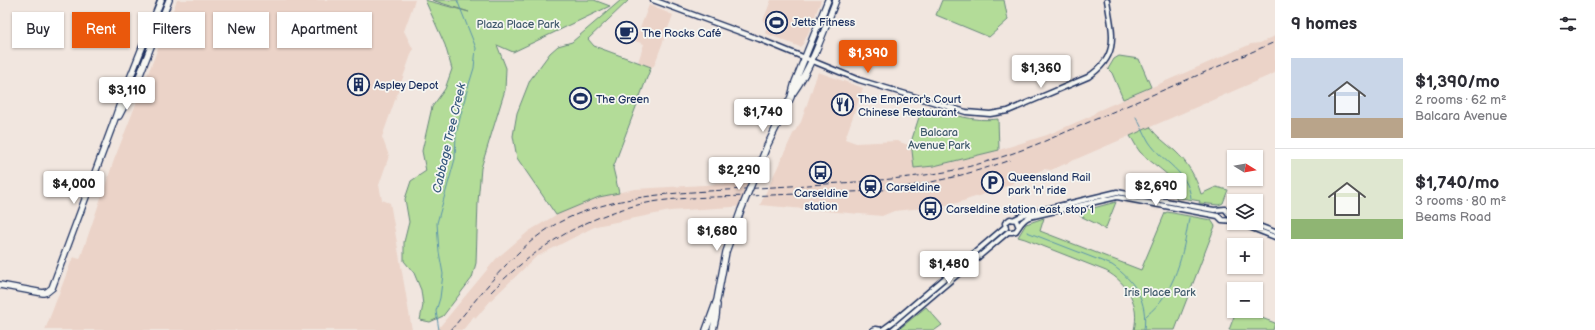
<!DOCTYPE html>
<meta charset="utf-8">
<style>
:root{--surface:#fff;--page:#f7f7f7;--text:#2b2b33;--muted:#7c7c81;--line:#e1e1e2;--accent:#ea580c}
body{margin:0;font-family:"Balsamiq Sans",sans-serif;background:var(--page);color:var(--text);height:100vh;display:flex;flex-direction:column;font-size:15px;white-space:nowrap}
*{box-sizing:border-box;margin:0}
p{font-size:13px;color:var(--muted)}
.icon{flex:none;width:22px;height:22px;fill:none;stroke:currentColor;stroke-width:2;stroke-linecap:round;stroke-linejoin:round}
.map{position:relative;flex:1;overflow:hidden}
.panel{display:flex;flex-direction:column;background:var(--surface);width:320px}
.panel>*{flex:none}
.top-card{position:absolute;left:12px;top:12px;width:380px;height:36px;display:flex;gap:8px}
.needle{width:26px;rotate:101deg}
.tools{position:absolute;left:1227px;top:150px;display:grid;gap:8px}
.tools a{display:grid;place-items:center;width:36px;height:36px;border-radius:0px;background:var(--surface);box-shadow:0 1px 3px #0004;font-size:20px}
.price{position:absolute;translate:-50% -34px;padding:0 9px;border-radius:4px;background:#fff;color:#222;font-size:13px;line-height:26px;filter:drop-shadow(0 1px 2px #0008)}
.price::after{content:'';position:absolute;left:50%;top:24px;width:12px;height:9px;margin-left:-6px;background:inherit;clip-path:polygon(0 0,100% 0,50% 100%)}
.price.current{background:var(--accent);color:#fff}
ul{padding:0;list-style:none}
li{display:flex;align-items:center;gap:12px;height:100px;padding:0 16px}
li+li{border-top:1px solid var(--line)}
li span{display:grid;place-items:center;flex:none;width:112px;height:80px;border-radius:0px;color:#555}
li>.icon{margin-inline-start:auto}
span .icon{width:48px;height:48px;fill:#fffc;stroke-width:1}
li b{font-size:17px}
h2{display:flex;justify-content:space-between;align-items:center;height:48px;padding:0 16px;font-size:17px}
.tag{padding:0 14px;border-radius:0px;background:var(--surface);box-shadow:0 1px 3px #0004;font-size:14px;line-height:36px}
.tag.current{background:var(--accent);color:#fff}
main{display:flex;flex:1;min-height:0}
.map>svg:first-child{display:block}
.built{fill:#ebd3c8}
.green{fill:#b3dc98;stroke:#67867b}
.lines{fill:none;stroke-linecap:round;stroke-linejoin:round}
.stream{stroke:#5c94ac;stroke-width:1}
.minor-casing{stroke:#1b2f5e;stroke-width:7}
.major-casing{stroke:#1b2f5e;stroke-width:8}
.minor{stroke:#f6f6f2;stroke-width:4}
.major{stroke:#f6f6f2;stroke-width:5.5}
.rail{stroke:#1b2f5e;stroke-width:1;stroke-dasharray:6 3;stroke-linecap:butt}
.major-bridge-casing{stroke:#1b2f5e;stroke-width:8;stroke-linecap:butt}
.major-bridge{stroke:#f6f6f2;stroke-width:5.5}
.labels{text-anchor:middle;stroke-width:3.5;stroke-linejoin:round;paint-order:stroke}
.poi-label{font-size:11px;fill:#1b2f5e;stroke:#f6f6f2;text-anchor:start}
.park-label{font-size:11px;fill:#415a6c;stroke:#f6f6f2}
.water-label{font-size:12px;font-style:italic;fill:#36597e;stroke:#f6f6f2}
</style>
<main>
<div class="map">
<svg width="1275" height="330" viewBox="0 0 1275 330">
<rect width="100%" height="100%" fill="#f1e6df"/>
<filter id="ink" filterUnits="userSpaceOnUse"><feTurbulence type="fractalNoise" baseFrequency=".025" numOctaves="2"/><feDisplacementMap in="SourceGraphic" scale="8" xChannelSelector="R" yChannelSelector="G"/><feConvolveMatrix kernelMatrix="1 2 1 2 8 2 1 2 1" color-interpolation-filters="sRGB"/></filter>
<g filter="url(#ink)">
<!-- built -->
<path class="built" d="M177 0H415L404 31 413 49 382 137 389 156 379 185 382 200 390 203 391 208 412 330H45L73 257 80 259 114 160Z
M771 0H821L811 27 803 44 800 47 765 33 768 23 763 21Z
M649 5 673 15 654 66 651 67 638 62 644 44 635 41Z
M1275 36V73L1051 170 1044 169 1000 189 969 199 951 205 894 211 882 216 760 205 793 134 801 122 818 72 863 88 845 139 856 143 897 141 911 146 914 168 934 166 999 150 1047 135 1091 116 1097 111 1251 44 1260 43Z
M756 182 747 206 670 211 596 226 536 257 492 299 476 318 474 316 463 330H437L496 259 529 231 561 212 599 197 635 189Z"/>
<!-- green -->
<path class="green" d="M425 0 469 12 432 0H594L610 6 513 52 497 45 506 68 505 90 481 168 478 202 476 263 472 278 443 316 430 322 420 320 423 305 421 290 414 273 404 261V242L409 222 405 199 411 181 426 171 422 151 432 107 445 89 452 69 445 45Z
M621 0H629L588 39 594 46 651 67 613 168 619 193 599 197 556 215 517 158 513 136 517 113 530 80 550 53 558 46 572 42Z
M942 0H1004L1008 20 989 37 936 15Z
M1119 56 1139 59 1151 87 1123 99 1112 73 1108 69 1114 59Z
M930 107C953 115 974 122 998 119L999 150 934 166 914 168 911 142 921 111 930 113Z
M1150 127C1157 137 1166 143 1175 151 1188 163 1196 177 1201 194L1216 187 1228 190 1223 203 1219 205 1199 203 1200 201 1175 197 1177 186C1167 171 1152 164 1140 152 1136 147 1134 141 1130 136Z
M1116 202 1105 230 1099 225 1080 216 1082 211Z
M1167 212 1211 220 1215 226 1175 330H1134C1140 305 1128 283 1106 271L1025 239 1018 237 1026 224 1044 218 1040 231 1141 270 1165 213Z
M926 307 942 325 935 330H898Z
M1236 311H1243L1275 323 1273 330H1229Z"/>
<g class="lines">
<!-- stream -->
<path class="stream" d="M1136 117C1141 125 1144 134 1149 142 1163 163 1188 171 1191 198
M1027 232 1112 265C1135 281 1148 301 1144 330
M1146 316C1176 292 1183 254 1189 218
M439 330 436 311 440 298 443 274 439 252 437 223 455 159 456 134 466 94 474 68 476 48 457 0"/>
<defs>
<path id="minor" d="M653 0 759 39 859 80 966 112 990 114 1008 111 1088 77C1121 55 1112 33 1107 0
M1218 216 1222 220 1234 221
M1015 219 1025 214 1117 192 1214 210 1225 209 1229 214
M1239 223 1275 237
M1251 223 1275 232
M1006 228 1005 223 1010 219 1016 220 1018 225
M1008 232H1012L1016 231C1020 225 1022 220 1029 217L1117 197 1218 216
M873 330 876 329 882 330
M882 330 893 322 1005 227
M892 330 1008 232"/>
<path id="major" d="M793 93C812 66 824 31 836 0
M119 116 139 77 169 0
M754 178 767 146 791 97 795 82 828 0
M0 285 43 293 47 292 52 288 112 127 121 101 161 0
M706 330 717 300 726 252 741 210
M713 330 716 316 717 305"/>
</defs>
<!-- minor casing -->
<use href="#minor" class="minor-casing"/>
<!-- major casing -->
<use href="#major" class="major-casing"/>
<!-- minor -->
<use href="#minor" class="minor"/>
<!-- major -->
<use href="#major" class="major"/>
<!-- rail -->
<path class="rail" d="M491 292C534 247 590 213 652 202 684 197 717 197 749 196 790 194 832 193 873 191 920 186 965 176 1010 160
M451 330C481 294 515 247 556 224 614 193 680 193 744 189 811 184 879 183 945 172 980 165 1013 154 1045 141L1275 42"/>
<defs>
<path id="major-bridge" d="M741 210 754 178"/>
</defs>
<!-- major-bridge casing -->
<use href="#major-bridge" class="major-bridge-casing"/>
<!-- major-bridge -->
<use href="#major-bridge" class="major-bridge"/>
</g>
</g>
<!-- icons -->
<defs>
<symbol id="stadium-ring" viewBox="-11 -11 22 22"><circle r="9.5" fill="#f6f6f2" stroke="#1b2f5e" stroke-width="1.5"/><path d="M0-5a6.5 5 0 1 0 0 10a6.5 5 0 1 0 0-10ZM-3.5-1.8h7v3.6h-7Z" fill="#1b2f5e"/></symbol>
<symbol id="cafe-ring" viewBox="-11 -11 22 22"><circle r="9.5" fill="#f6f6f2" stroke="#1b2f5e" stroke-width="1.5"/><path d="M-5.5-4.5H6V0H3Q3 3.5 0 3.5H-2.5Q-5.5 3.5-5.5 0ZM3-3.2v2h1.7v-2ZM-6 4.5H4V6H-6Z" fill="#1b2f5e"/></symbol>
<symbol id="building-ring" viewBox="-11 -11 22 22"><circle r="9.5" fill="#f6f6f2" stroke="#1b2f5e" stroke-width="1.5"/><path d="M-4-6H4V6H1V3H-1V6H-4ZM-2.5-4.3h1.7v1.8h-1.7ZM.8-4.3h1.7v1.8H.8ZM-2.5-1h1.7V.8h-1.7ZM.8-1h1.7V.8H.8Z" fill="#1b2f5e"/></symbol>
<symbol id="restaurant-ring" viewBox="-11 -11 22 22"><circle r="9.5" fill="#f6f6f2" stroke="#1b2f5e" stroke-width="1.5"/><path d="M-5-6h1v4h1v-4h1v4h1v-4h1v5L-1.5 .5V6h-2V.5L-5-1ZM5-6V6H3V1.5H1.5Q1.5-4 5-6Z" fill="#1b2f5e"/></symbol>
<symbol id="bus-ring" viewBox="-11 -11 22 22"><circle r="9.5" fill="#f6f6f2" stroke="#1b2f5e" stroke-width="1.5"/><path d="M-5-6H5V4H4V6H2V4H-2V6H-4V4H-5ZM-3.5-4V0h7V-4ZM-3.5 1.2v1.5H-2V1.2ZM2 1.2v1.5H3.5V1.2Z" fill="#1b2f5e"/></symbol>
<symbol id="parking-ring" viewBox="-11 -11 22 22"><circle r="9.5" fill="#f6f6f2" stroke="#1b2f5e" stroke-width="1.5"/><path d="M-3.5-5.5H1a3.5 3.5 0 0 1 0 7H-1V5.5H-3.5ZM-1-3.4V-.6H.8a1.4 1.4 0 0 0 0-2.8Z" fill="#1b2f5e"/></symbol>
<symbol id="station-ring" viewBox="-11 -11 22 22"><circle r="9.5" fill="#f6f6f2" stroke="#1b2f5e" stroke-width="1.5"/><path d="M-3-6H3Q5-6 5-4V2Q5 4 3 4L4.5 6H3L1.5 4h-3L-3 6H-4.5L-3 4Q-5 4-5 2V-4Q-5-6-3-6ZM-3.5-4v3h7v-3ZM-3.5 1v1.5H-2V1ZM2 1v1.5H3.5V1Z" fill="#1b2f5e"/></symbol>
</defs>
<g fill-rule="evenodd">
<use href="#stadium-ring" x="764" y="10" width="25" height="25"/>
<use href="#cafe-ring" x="614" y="20" width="25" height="25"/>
<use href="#building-ring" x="346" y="72" width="25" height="25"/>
<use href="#stadium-ring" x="568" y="86" width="25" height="25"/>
<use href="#restaurant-ring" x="830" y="92" width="25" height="25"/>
<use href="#bus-ring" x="808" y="160" width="25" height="25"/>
<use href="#parking-ring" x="980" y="170" width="25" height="25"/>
<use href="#station-ring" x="858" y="174" width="25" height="25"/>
<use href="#bus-ring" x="918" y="196" width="25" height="25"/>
</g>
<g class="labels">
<!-- poi labels -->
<g class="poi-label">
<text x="792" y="26">Jetts Fitness</text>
<text x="642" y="37">The Rocks Café</text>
<text x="374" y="89">Aspley Depot</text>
<text x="596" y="103">The Green</text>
<text x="858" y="103">The Emperor's Court<tspan x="858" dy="13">Chinese Restaurant</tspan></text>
<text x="1008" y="181">Queensland Rail<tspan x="1008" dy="13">park 'n' ride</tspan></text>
<text x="886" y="191">Carseldine</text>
<text x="821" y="197" text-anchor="middle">Carseldine<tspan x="821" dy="13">station</tspan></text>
<text x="946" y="213">Carseldine station east, stop 1</text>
</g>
<!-- park labels -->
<g class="park-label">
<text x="518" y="28">Plaza Place Park</text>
<text x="939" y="136">Balcara<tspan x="939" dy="13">Avenue Park</tspan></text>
<text x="1160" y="296">Iris Place Park</text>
</g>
<!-- water labels -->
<g class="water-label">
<text transform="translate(449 138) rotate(-77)" y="4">Cabbage Tree Creek</text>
</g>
</g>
</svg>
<div class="tools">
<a><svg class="needle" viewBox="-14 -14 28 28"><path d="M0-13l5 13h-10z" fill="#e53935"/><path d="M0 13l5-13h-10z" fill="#7c7c81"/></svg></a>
<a><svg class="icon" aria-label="layers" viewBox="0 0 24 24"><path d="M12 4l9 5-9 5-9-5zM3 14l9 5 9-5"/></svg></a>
<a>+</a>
<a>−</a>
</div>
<b class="price current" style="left:868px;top:74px">$1,390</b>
<b class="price" style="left:1041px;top:89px">$1,360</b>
<b class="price" style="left:127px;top:111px">$3,110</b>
<b class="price" style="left:763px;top:133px">$1,740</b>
<b class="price" style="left:739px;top:191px">$2,290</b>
<b class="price" style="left:74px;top:205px">$4,000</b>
<b class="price" style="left:1156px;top:207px">$2,690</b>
<b class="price" style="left:717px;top:252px">$1,680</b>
<b class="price" style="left:949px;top:285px">$1,480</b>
<div class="top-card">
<a class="tag">Buy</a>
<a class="tag current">Rent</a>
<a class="tag">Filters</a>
<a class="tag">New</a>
<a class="tag">Apartment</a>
</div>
</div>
<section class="panel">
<h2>9 homes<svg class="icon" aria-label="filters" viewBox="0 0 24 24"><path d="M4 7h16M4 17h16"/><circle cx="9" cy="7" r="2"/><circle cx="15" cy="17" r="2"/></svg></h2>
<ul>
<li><span style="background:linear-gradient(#c9d6e8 75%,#b9a48a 0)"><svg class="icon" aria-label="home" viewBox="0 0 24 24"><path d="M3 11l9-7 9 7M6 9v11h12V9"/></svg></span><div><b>$1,390/mo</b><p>2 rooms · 62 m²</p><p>Balcara Avenue</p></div></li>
<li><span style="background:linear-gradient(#dfe7d0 75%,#8fb573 0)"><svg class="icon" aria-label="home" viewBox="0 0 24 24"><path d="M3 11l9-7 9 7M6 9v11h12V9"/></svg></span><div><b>$1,740/mo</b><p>3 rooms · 80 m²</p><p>Beams Road</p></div></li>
</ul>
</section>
</main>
